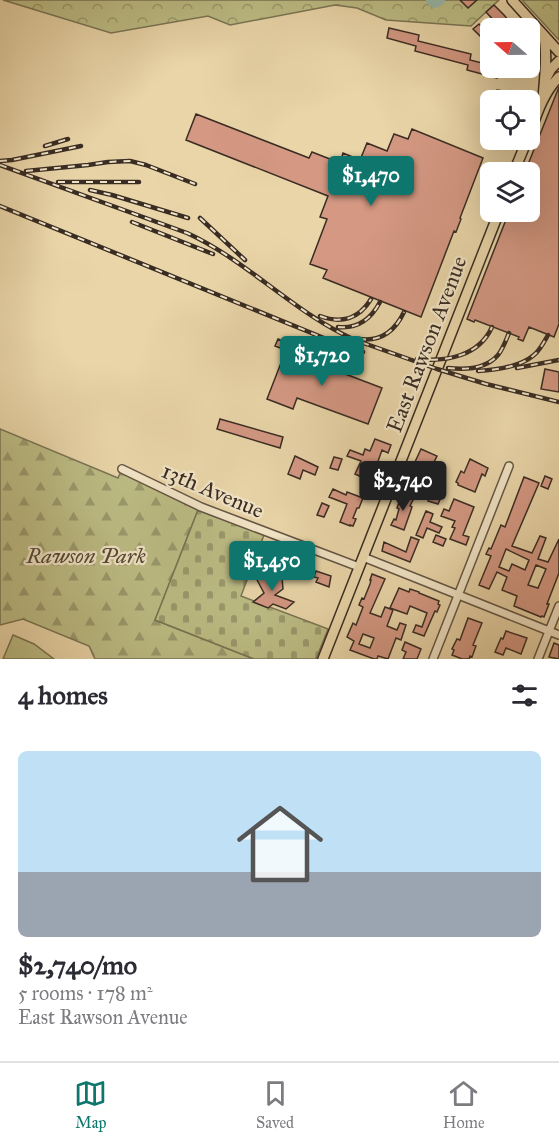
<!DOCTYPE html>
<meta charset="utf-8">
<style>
:root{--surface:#fff;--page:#f7f7f7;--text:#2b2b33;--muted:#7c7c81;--line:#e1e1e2;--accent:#0f766e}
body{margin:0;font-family:"IM FELL Great Primer",serif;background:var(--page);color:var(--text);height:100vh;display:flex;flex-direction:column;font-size:22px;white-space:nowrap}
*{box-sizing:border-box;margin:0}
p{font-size:20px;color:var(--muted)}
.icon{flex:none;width:33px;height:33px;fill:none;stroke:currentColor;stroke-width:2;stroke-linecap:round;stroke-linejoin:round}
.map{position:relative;height:659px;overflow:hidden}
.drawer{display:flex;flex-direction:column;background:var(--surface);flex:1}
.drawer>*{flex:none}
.needle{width:39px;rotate:290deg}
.buttons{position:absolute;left:480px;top:18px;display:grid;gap:12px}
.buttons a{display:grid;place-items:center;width:60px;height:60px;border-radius:9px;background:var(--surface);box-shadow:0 6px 24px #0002;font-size:30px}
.price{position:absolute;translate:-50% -51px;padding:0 14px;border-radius:6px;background:var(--accent);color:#fff;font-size:20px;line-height:39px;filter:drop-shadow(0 2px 3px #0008)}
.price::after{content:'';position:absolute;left:50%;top:36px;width:18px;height:14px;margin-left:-9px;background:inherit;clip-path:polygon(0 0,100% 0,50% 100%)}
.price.selected{background:#222;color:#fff}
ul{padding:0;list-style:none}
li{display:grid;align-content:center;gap:12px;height:318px;padding:0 18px}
li span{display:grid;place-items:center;height:186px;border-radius:9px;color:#555}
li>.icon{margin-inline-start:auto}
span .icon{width:108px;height:108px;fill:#fffc;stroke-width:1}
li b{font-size:26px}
h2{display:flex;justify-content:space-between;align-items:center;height:72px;padding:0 18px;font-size:26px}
.tab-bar{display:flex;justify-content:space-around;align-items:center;height:84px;border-top:2px solid var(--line);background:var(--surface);font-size:16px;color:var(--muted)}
.tab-bar a{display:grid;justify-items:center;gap:3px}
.tab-bar .selected{color:var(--accent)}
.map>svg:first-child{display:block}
.grass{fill:#bcbc84;stroke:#7a7454;stroke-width:1.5}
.forest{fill:url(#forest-firs);stroke:#7a7454;stroke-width:1.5}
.cemetery{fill:url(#cemetery-stones);stroke:#7a7454;stroke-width:1.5}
.park{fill:url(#park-crowns);stroke:#7a7454;stroke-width:1.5}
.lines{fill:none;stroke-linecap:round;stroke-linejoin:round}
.river{stroke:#97b8ab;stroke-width:12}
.building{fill:#d49883;stroke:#392c23;stroke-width:1.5;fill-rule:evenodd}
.minor-casing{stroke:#655644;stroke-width:10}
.major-casing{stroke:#392c23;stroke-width:12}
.minor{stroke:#f1e4c6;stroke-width:7}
.major{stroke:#e9d5a8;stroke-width:9}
.rail-casing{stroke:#392c23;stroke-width:4.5}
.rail{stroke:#f1e4c6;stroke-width:2;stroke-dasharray:7;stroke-linecap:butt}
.labels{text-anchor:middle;stroke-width:4.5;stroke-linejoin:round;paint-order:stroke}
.street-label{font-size:22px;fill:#392c23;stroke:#f1e4c6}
.park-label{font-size:22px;font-style:italic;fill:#534936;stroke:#f1e4c6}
</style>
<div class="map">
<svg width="559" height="659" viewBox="0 0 559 659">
<defs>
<pattern id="forest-firs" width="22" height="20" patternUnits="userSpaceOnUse" patternTransform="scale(1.5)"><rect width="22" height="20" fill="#bcbc84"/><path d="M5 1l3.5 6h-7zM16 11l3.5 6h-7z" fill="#9a996c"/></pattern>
<pattern id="cemetery-stones" width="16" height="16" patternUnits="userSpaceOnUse" patternTransform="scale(1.5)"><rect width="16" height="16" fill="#bcbc84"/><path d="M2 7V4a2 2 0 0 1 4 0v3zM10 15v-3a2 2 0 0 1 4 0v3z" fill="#9a996c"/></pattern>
<pattern id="park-crowns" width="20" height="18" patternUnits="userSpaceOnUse" patternTransform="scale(1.5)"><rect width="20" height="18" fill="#bcbc84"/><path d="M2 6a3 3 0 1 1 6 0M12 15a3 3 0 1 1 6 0" fill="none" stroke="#9a996c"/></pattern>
</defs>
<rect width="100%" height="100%" fill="#e9d5a8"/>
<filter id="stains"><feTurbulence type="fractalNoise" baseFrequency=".00333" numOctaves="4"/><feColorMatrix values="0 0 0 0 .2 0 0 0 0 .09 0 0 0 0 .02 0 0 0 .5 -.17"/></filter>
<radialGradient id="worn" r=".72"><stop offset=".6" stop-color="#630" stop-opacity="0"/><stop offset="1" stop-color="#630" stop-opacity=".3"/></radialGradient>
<!-- grass -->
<path class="grass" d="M13 635 34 644 54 659H3Z"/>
<!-- forest -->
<path class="forest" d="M0 429 118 478 121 471 198 510 155 620 254 659H95L89 646 23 619 0 625Z"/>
<!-- cemetery -->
<path class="cemetery" d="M198 510 264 535 241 596 328 629 316 659H254L155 620Z"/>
<!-- park -->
<path class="park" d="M3 0H499L471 26 386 20 357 8 335 5 230 25 208 16 111 33Z
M522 0H559V40Z"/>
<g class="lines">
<!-- river -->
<path class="river" d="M432 0 435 2 439 0"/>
</g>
<!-- building -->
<path class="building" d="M460 0H477L468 8Z
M494 5 504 15 515 28H501L486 12Z
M479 24 490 36V46L473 29Z
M389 28 419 35 418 41 471 54 470 60 490 65V68H500L497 78 467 70 468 65 415 51 416 46 387 38Z
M559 87V324L554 337 529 327 523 341 518 339 519 337 475 320 474 322 467 319 509 212H530V172H525Z
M497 90 504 91 503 93 515 98V100L496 97Z
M196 114 309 158 312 152 340 163 343 153 360 160 367 143 387 151 394 134 408 139 412 129 483 158 460 218 461 219 456 232 454 231 421 317 323 278 327 270 310 264 327 219 320 217 328 196 186 140Z
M278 339 301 348 298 356 382 388 368 424 297 398 293 409 267 399 286 350 275 346Z
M545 369 559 372V392L541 389Z
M220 419 283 437 280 448 217 429Z
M375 439 391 445 388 453 382 450 371 481 355 474 361 461 347 456 350 450 363 455 365 449 370 451Z
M421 449 437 456 430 470 414 464Z
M295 456 318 467 315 475 303 470 300 479 288 474Z
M334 457 342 459 338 470 330 468Z
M470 459 488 468 485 476 482 474 475 492 458 485V483L456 482 461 471 464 473Z
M411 474 422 478 419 487 407 482Z
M545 476 552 479 548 489 541 486Z
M524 477 539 483 512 546 532 553 540 536 546 538 538 559 548 562 559 539V573L547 604H549L544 617 542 616 541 617 514 606 517 596 502 590 507 577 497 572 489 589 479 585 491 556 486 554 489 548 491 549 501 525 505 527ZM506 549 529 560 525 570 512 564 509 571 499 567ZM536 565 546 569 538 588 528 585Z
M439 486 445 488 438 504 428 501 431 494 435 496Z
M333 489 346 495 347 492 363 498 359 508H357L353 518 356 519 353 526 350 525V526L340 522 347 504 329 497Z
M402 494 414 498 410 506 412 507 404 530 391 525 394 519 396 520 399 509 397 508Z
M454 499 474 507 463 535 469 537 466 545 450 539 455 528 452 527 455 521 441 516 444 509 449 511Z
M322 503 329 506 324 517 317 515Z
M426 511 433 514 430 522 442 527 439 533 427 528 423 538 416 535Z
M436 535 446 539 443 546 433 542Z
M411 537 419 540 410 562 382 551 384 542 406 552Z
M316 571 331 576 329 587 316 582 318 578 314 577Z
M277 573V580L282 577 283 589 275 595 294 602 286 609 273 604 268 608 253 602 264 593 256 578 268 574V576Z
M372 574 385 579 370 613 381 617 385 607 393 610 387 626 397 630 400 623 406 625 401 640 396 638 388 659 378 656 377 659H374L350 650 354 641 347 637 353 623 356 625 363 607 359 605 362 598 364 599 370 584 371 580H370ZM363 634 374 638 370 648 359 644Z
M399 588 409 592 410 589 419 592V593L439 601 438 604 440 605 437 612 435 611 424 636 413 632 416 625 422 627 427 613 410 606 407 614 390 608Z
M468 618 482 623 473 645 476 646 472 657 470 656 469 659H462L452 655 454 650 452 649 457 639 460 640Z
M506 631 527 638 521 654 506 648 503 655 495 652 501 638 503 639Z
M405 642 421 649 417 659H403L406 652 402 650Z
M554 643 559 645V659L549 657Z"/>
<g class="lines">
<defs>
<path id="minor" d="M122 469 201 507 359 567
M363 557 559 635
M433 659 509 466
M538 659 559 606"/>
<path id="major" d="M512 0 559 52
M545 80 551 69 559 61
M543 100C544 79 548 58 544 37
M530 133C537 113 544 92 559 77
M514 172 527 140
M323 659 499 212"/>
</defs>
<!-- minor casing -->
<use href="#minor" class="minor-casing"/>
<!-- major casing -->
<use href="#major" class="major-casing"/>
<!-- minor -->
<use href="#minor" class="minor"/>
<!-- major -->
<use href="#major" class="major"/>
<defs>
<path id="rail" d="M45 146 68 139
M0 161 12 160 81 146
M0 165 187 233C248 261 294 313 355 340L437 369 486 384 559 402
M26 171 88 165 108 162 130 161 146 165 195 184
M58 182H139
M90 190 112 195 188 218
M0 206 341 345 363 352
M200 218 245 260
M132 222 213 254
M320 316C341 324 359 319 371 299
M338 327C358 329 371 319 380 302
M359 339C381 342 395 331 404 312
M417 359C447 362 479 356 492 327
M448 368C465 370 486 369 498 355 503 349 506 340 509 333
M517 368 559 360
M478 371C496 370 520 367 534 355 540 350 544 342 548 335"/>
</defs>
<!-- rail casing -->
<use href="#rail" class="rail-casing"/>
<!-- rail -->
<use href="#rail" class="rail"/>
</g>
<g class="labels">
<!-- street labels -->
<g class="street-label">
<text transform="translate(426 344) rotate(-69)" y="8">East Rawson Avenue</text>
<text transform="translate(213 490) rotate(23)" y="8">13th Avenue</text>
</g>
<!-- park labels -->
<g class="park-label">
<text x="86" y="563">Rawson Park</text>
</g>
</g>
<rect width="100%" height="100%" filter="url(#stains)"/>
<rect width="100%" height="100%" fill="url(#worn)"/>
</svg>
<div class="buttons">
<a><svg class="needle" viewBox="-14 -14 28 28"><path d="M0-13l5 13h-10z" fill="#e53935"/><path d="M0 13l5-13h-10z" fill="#7c7c81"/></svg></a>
<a><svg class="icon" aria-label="locate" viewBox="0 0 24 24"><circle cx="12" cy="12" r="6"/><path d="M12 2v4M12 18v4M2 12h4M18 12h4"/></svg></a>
<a><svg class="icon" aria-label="layers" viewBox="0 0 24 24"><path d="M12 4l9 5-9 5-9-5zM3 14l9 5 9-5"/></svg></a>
</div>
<b class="price" style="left:371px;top:207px">$1,470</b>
<b class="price" style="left:322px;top:387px">$1,720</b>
<b class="price selected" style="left:403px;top:512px">$2,740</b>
<b class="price" style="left:272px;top:592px">$1,450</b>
</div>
<section class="drawer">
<h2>4 homes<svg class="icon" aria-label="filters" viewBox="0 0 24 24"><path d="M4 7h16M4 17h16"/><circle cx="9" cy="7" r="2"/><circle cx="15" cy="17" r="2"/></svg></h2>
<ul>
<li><span style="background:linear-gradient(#bfe0f5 65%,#9aa5b1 0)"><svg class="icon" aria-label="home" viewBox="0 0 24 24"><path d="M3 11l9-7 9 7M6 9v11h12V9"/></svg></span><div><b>$2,740/mo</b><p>5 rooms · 178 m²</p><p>East Rawson Avenue</p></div></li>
</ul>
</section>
<nav class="tab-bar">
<a class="selected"><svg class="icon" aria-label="map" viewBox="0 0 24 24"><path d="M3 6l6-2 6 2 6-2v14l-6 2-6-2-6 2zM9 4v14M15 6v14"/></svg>Map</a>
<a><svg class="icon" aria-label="saved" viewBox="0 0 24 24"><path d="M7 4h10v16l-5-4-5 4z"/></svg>Saved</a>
<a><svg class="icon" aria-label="home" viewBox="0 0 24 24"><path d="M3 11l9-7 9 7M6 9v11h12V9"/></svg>Home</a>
</nav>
